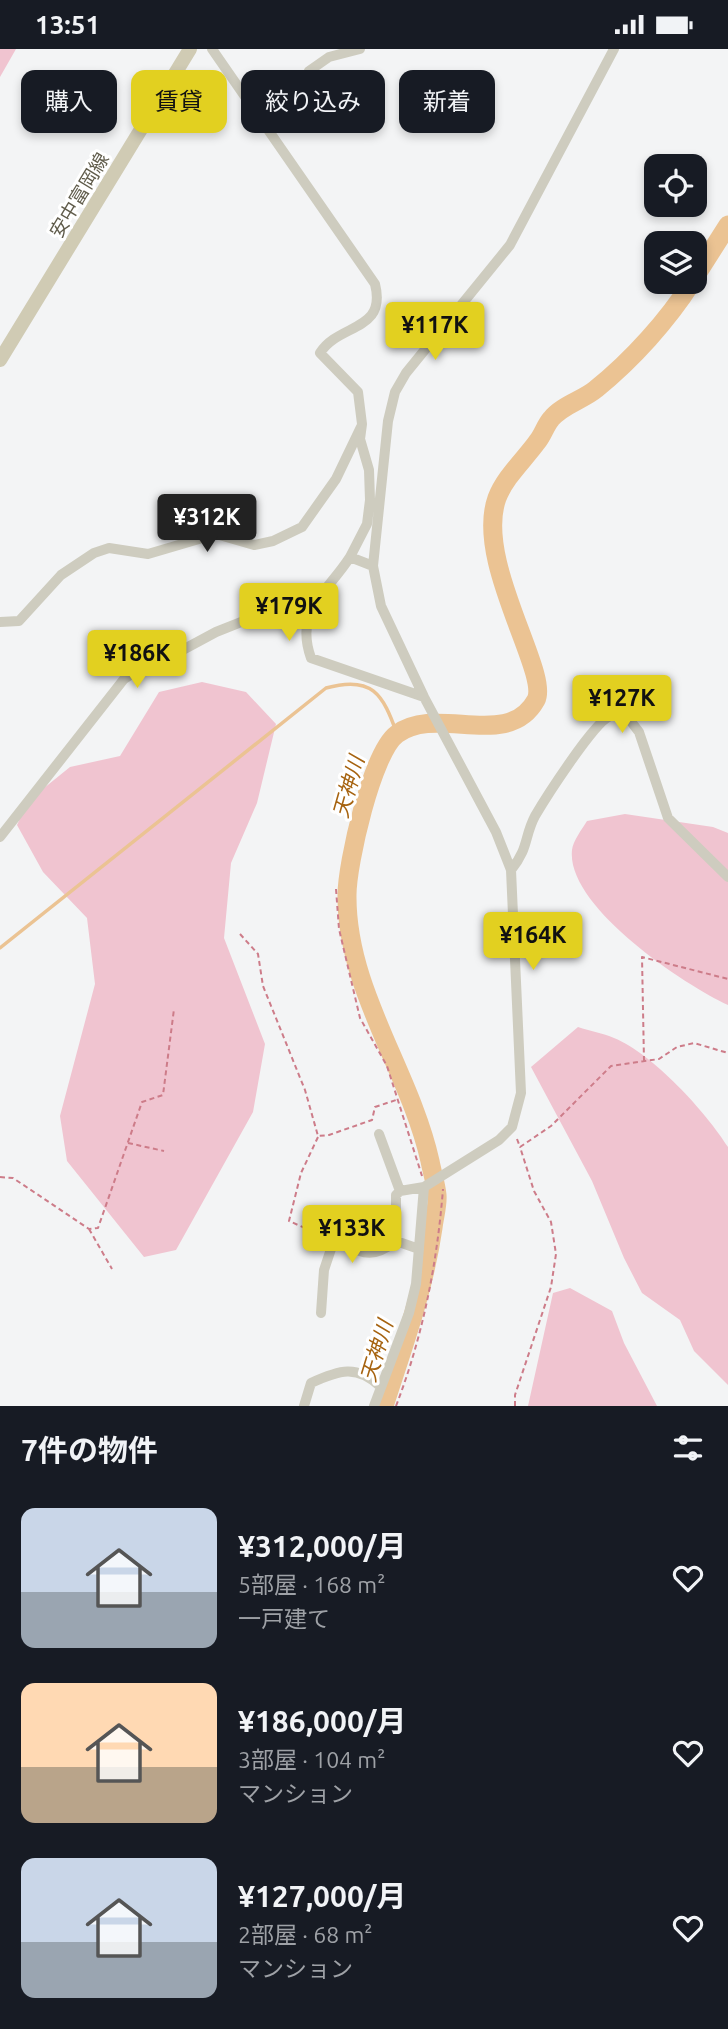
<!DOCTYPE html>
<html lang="ja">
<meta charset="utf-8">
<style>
:root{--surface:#171b24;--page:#20242c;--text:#f1f3f6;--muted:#9ea1a6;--accent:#e2d020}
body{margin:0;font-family:Ubuntu,"Noto Sans JP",sans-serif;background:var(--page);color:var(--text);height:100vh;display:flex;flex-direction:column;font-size:26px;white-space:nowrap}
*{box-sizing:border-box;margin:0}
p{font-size:23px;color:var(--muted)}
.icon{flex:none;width:38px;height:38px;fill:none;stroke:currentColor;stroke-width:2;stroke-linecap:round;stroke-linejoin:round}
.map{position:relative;height:1357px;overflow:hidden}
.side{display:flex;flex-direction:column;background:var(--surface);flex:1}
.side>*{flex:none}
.top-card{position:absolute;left:21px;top:21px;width:686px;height:63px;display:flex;gap:14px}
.buttons{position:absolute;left:644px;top:105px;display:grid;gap:14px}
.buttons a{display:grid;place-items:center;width:63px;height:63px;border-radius:14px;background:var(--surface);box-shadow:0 4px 10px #0003;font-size:35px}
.price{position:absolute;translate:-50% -60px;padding:0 16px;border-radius:7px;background:var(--accent);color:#111;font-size:23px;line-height:46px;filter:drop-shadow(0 2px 4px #0008)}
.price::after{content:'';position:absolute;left:50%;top:42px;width:21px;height:16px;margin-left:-10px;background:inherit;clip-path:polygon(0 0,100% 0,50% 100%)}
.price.on{background:#222;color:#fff}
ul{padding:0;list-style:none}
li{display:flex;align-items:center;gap:21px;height:175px;padding:0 21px}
li span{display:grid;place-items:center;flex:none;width:196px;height:140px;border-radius:14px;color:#555}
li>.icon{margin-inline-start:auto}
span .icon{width:84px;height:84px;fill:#fffc;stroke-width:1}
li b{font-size:30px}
h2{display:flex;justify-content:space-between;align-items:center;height:84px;padding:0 21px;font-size:30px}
.tag{padding:0 24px;border-radius:14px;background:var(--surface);box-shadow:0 4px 10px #0003;font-size:24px;line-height:63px}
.tag.on{background:var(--accent);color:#111}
.status{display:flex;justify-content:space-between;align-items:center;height:49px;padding:0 35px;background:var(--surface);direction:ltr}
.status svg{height:19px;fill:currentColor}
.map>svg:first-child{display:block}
.green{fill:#f0c4d0}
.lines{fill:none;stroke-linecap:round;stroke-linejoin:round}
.stream{stroke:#ebc393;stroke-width:3.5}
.river{stroke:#ebc393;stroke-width:19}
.path{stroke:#cd7c89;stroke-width:2;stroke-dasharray:5 3.5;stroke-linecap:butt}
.minor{stroke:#ceccbf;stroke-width:10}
.major{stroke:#d0cbb4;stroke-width:14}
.labels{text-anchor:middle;stroke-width:6;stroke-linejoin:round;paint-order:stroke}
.street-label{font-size:19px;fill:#605c4b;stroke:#fff}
.water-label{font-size:21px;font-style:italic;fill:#a66310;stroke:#fff}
</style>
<div class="status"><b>13:51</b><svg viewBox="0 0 49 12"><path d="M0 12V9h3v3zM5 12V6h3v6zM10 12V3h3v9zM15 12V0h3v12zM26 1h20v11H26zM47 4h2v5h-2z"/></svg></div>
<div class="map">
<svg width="728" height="1357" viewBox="0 0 728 1357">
<rect width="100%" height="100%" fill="#f3f4f5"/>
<!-- green -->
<path class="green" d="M0 0H16L0 28Z
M202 633 246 643 276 675 257 754 231 814 224 889 265 995 253 1063 176 1201 144 1208 67 1112 60 1067 95 935 87 869 43 823 17 776 28 752 70 718 120 707 159 643Z
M625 765 713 778 728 784V956C683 935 566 857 572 801 573 792 582 780 587 772Z
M578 978C590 982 603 984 614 989 653 1005 706 1063 728 1098V1336L694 1302 680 1271 642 1244 624 1209 592 1132 531 1018Z
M570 1239 612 1262 624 1294 657 1357H528L553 1244Z"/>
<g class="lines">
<!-- stream -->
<path class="stream" d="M0 899 326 639C372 626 383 645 397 685"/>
<!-- river -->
<path class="river" d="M695 228 728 176
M384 1357C403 1298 424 1241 433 1179 434 1169 438 1156 437 1146 436 1135 432 1123 430 1112 410 1022 346 941 347 846 347 815 372 703 397 685 437 655 508 702 536 651 550 624 474 512 497 449 505 428 524 411 537 393 543 386 545 377 551 370 562 356 583 351 596 340 632 311 668 271 692 233"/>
<!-- path -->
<path class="path" d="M336 840 339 880 360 969 387 1017 422 1127
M240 885 258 905 263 937 305 1041 318 1087 329 1086 372 1071 375 1058 399 1050
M644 1012 642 908 728 930
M318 1088 301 1124 289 1172 323 1187
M517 1090 520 1098 551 1077 611 1017 659 1010 677 998 694 994 728 1004
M128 1094 164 1102
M0 1128 13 1129 89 1180 98 1179 142 1053 163 1046 174 960
M89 1180 112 1220
M396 1357C423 1287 437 1215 443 1140
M515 1357V1346L551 1238 556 1205 551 1173 534 1142 520 1098"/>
<!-- minor -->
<path class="minor" d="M212 0 375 235C387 283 339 274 320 304L358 343 362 375 360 390 369 421 370 451 367 475 350 508
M263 73 299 43 309 22 329 8 360 0
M373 517 350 508C327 544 294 561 311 609L424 648
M0 573 19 572 61 526 94 504 109 499 148 505 216 485 254 496 273 492 302 478 336 430 361 378
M0 788 124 630 150 613 177 604 216 583 307 547 318 546
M511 821C529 799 524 788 535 767 545 750 594 673 610 667 615 665 621 666 626 666L639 683 668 769 728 828
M379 1085 400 1142
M396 1192V1146L400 1142 424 1138
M321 1264 324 1221 334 1191C362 1203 370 1212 396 1192L419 1200
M304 1357 311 1334C339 1321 357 1315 381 1338
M374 1357 409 1264 416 1235 424 1138 499 1091 512 1078 521 1044 511 821 496 783 424 648 381 557 373 517 388 372 395 343 406 324 510 196 614 0"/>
<!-- major -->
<path class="major" d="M0 311 190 0"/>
</g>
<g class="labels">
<!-- street labels -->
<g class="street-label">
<text transform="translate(79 146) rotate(-59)" y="7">安中富岡線</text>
</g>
<!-- water labels -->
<g class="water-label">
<text transform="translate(349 738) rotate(-74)" y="7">天神川</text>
<text transform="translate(377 1302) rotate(-73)" y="7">天神川</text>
</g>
</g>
</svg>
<div class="buttons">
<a><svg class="icon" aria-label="locate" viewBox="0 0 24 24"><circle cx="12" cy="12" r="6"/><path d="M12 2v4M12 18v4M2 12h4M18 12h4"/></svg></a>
<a><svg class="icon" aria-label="layers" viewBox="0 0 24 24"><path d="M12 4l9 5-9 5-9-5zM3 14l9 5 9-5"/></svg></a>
</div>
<b class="price" style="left:435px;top:313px">¥117K</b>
<b class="price on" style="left:207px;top:505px">¥312K</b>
<b class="price" style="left:289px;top:594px">¥179K</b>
<b class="price" style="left:137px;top:641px">¥186K</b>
<b class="price" style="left:622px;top:686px">¥127K</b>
<b class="price" style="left:533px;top:923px">¥164K</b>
<b class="price" style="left:352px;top:1216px">¥133K</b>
<div class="top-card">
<a class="tag">購入</a>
<a class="tag on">賃貸</a>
<a class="tag">絞り込み</a>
<a class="tag">新着</a>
</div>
</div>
<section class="side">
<h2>7件の物件<svg class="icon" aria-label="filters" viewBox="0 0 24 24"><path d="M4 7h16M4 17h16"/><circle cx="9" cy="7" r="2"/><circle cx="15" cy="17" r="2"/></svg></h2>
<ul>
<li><span style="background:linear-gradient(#c9d6e8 60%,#9aa5b1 0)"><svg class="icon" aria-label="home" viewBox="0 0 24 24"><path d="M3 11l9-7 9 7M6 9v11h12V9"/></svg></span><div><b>¥312,000/月</b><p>5部屋 · 168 m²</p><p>一戸建て</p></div><svg class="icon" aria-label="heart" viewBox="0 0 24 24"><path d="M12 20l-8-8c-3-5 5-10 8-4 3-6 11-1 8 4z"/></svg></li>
<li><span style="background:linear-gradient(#ffd9b3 60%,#b9a48a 0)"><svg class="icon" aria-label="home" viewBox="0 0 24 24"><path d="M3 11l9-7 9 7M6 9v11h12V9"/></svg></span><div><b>¥186,000/月</b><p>3部屋 · 104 m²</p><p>マンション</p></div><svg class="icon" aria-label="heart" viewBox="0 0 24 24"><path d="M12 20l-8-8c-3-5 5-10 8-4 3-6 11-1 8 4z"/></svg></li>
<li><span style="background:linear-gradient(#c9d6e8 60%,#9aa5b1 0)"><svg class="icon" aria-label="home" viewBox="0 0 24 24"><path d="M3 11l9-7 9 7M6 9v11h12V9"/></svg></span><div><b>¥127,000/月</b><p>2部屋 · 68 m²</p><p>マンション</p></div><svg class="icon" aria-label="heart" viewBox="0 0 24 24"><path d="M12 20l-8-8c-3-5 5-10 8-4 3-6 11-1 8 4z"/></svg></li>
</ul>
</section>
